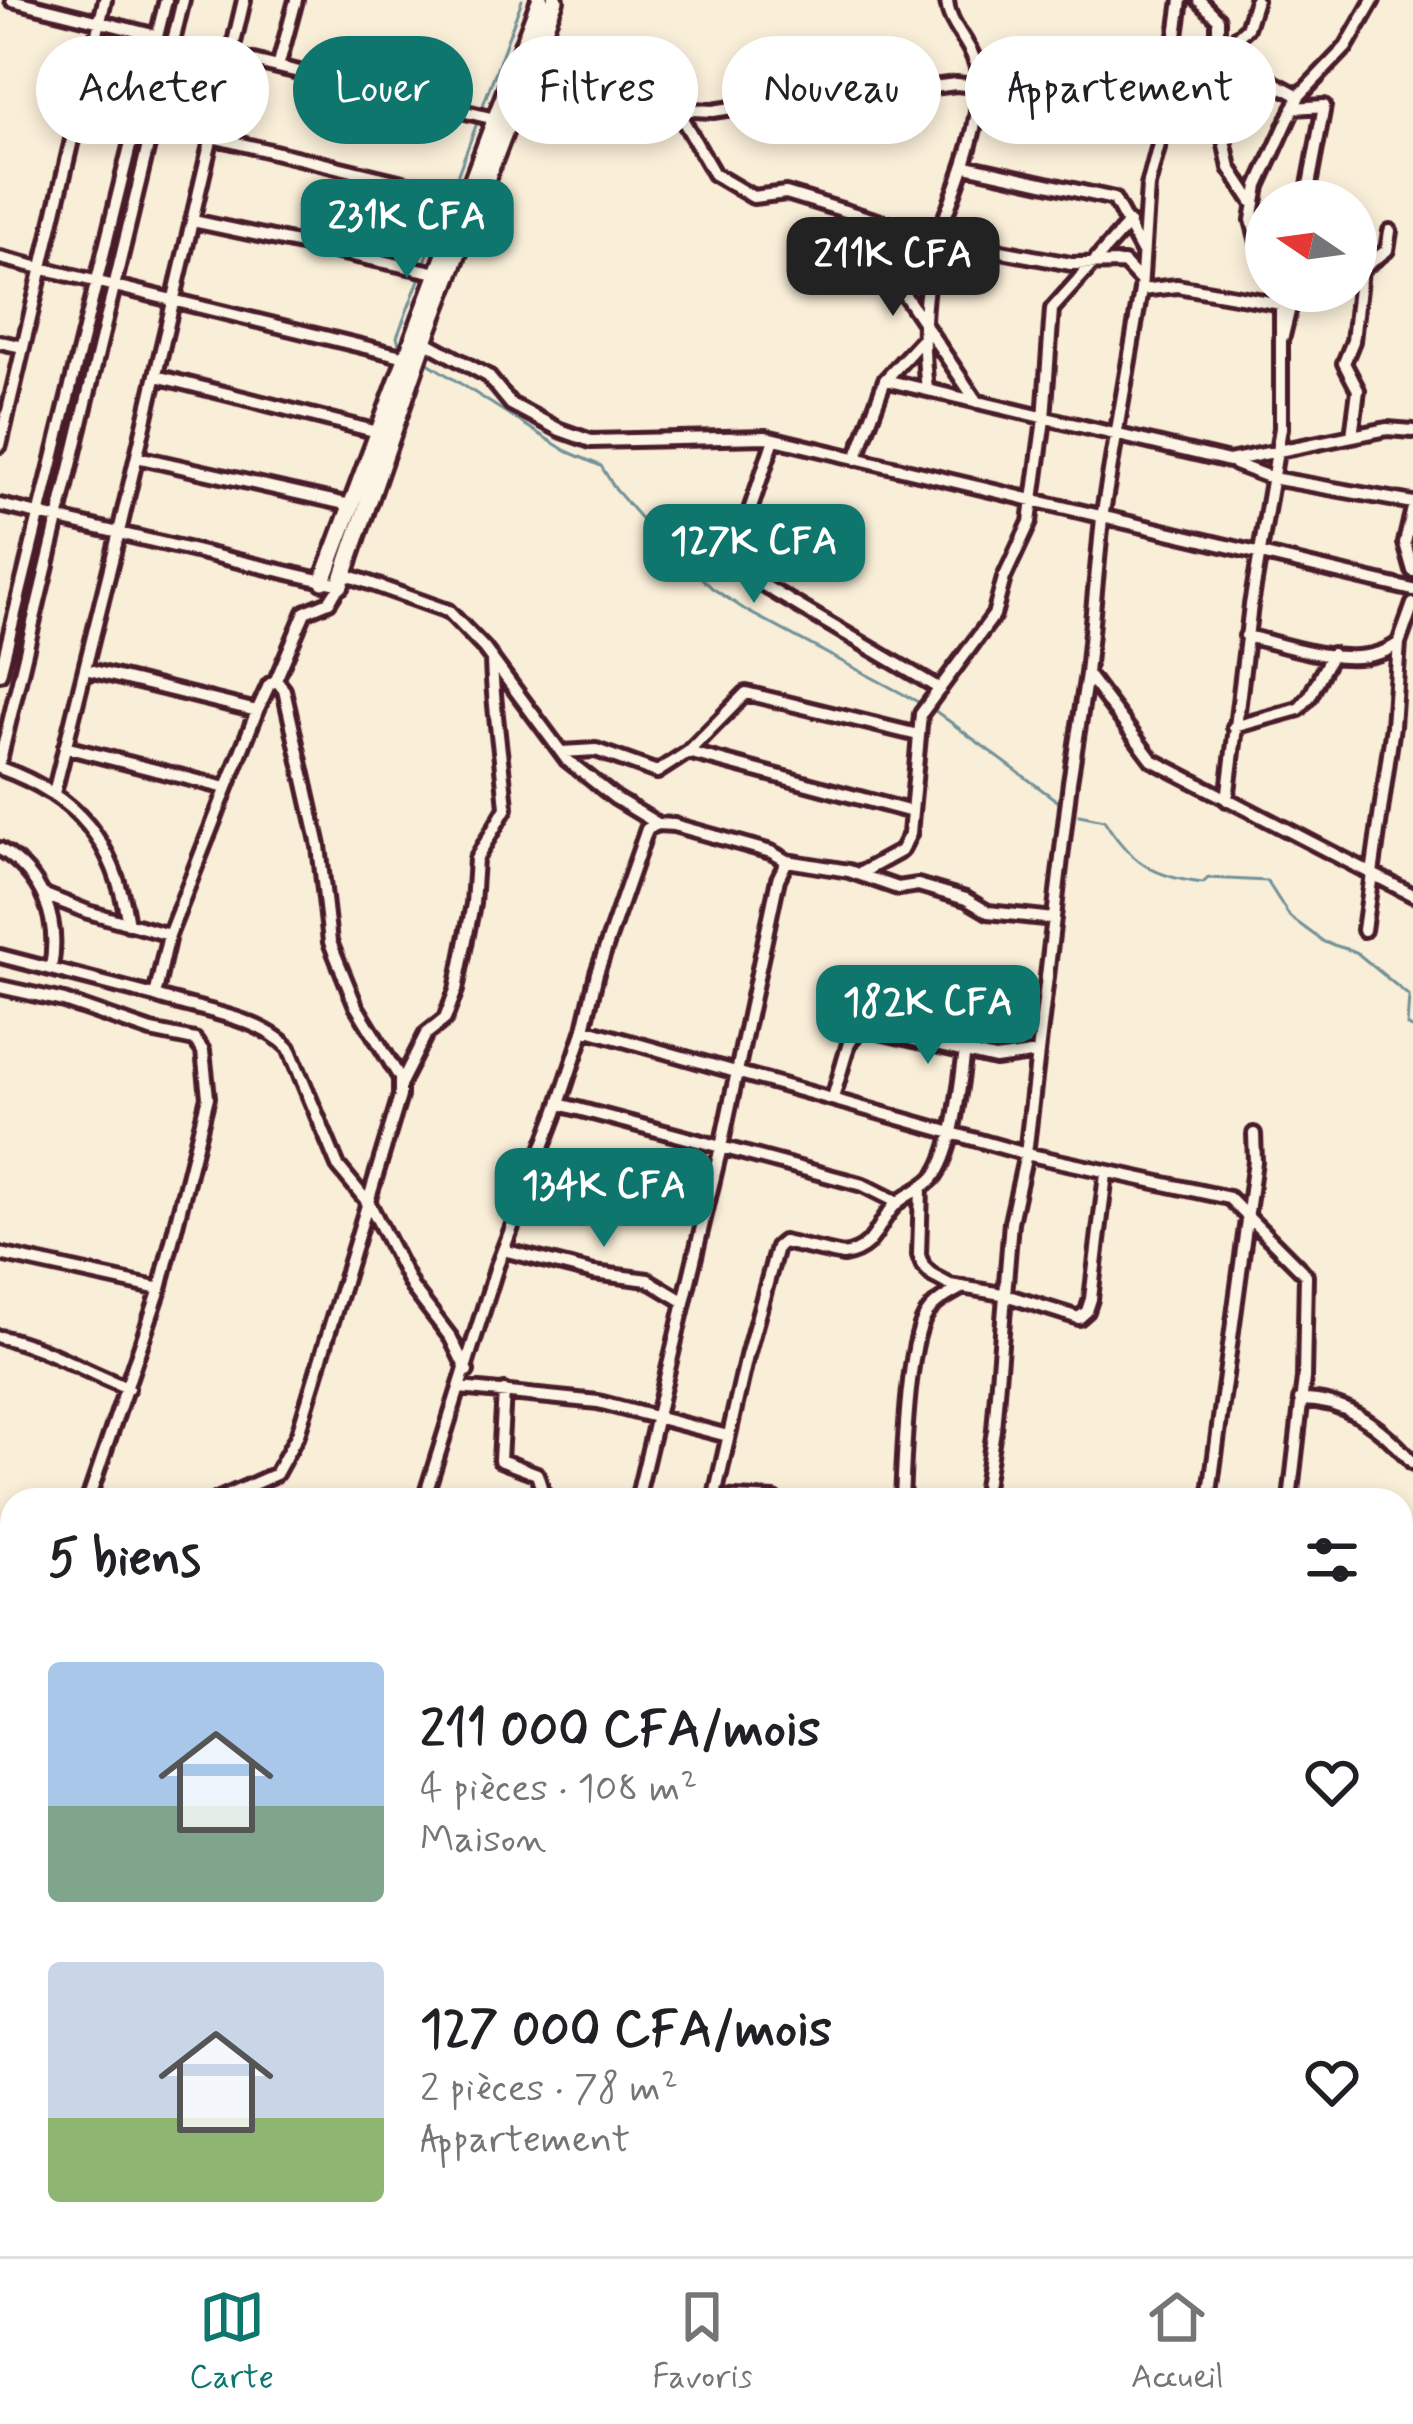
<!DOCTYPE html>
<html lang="fr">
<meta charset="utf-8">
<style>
:root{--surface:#fff;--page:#f6f6f6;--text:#202124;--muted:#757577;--line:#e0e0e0;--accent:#0f766e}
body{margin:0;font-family:Mynerve,sans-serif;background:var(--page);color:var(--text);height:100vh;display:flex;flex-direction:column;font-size:45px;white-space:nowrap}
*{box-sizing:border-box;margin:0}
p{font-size:39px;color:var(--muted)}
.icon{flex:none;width:66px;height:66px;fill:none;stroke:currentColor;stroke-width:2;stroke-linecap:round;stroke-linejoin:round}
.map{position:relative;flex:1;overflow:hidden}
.drawer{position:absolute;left:0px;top:1488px;width:1413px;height:768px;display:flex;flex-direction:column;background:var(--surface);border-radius:36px 36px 0 0;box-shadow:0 6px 18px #0003}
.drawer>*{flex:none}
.banner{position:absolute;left:36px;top:36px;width:1341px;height:108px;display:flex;gap:24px}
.needle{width:78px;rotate:283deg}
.buttons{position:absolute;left:1245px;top:180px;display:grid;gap:24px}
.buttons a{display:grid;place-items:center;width:132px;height:132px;border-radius:50%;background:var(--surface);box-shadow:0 6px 18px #0003;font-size:60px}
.price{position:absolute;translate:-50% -102px;padding:0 27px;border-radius:24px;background:var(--accent);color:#fff;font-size:39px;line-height:78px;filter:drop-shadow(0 3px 6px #0008)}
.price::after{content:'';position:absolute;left:50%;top:72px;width:36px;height:27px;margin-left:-18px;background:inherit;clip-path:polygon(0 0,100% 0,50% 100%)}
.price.selected{background:#222;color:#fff}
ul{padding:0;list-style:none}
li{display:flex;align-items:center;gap:36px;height:300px;padding:0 48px}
li span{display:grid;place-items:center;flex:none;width:336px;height:240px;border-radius:12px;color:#555}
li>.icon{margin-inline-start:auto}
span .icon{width:144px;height:144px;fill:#fffc;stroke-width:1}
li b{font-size:51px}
h2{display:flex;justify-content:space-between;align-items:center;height:144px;padding:0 48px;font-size:51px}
.chip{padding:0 42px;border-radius:54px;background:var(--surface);box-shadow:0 6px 18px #0003;font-size:42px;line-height:108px}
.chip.selected{background:var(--accent);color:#fff}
.tabs{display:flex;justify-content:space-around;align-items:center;height:168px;border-top:3px solid var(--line);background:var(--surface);font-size:33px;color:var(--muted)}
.tabs a{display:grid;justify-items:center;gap:6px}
.tabs .selected{color:var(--accent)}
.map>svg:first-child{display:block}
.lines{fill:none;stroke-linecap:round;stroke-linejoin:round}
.stream{stroke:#729299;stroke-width:3}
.street-casing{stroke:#4a1f2b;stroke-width:20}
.secondary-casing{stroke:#4a1f2b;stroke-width:24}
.street{stroke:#fcf5e5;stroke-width:10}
.secondary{stroke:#fcf5e5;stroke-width:15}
</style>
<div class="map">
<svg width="1413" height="2256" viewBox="0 0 1413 2256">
<rect width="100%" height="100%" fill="#f9eed8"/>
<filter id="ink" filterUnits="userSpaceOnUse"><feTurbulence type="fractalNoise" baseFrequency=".00833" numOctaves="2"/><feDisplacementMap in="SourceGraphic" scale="24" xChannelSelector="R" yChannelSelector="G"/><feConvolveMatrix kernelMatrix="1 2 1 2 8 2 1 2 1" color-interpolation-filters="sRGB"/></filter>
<g filter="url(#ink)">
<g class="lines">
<!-- stream -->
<path class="stream" d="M482 108 522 0
M453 187 477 123
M425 262 447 202
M399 344 397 337 420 277
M425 361 566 451 601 466 616 490 644 522 712 588 747 611 920 703
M934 710 1060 803
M1079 815 1104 820C1130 862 1153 877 1203 883L1208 878 1267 881 1290 917 1324 942 1356 952 1409 996 1407 1026 1413 1028"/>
<defs>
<path id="street" d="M12 0 157 36
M1199 0 1218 19V55
M232 56 495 119
M526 64 564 77 594 100 672 109 713 111 745 106 786 118 816 121 874 111 933 87 956 84 1041 93 1163 129
M1216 64 1261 76 1299 96
M278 67 296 0
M160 94 219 108
M1293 108 1324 106 1306 201
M677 110 714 174 753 197 786 193 937 239 1071 264 1124 263 1141 281
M212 137 465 198
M966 166 1114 199 1142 251
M1253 203 1230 168 1212 84 1218 55 1247 28 1256 0
M850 214 977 402
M193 221 437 273
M1356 255 1374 259
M0 258 406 357
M1266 271 1252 220 1258 186 1299 96 1346 47 1373 0
M1141 290 1177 286 1281 304
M1283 336 1294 291
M424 341 488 376 511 404 560 430 591 441 766 437 1413 590
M0 342 23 347
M156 376 378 432
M885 380 1229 461 1387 429 1413 431
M927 389C921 339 923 283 939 234 956 185 979 137 979 83 978 44 948 30 947 0
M1352 436 1358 390 1344 363 1353 341 1361 270 1387 250 1390 231
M774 439 736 552 734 568 940 689
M0 445 105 0
M137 457 350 505
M856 459 885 380 921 341
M1235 464 1272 478 1413 503
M0 505 340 585 329 602 305 612 276 680 284 690 319 846 330 942 356 1006 400 1078V1096L298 1434 276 1474 217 1500
M1413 508 1405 543 1413 571
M344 574 448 611 484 648 567 760 615 798 658 824
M1246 636C1291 646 1359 674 1399 643
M85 669 257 711
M0 674 166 0
M1087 674 1152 760 1413 895
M1234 727 1299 709 1310 696 1332 654
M65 747 226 788
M562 752 596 750 657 772 688 752 912 812
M688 752 746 693 918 735
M0 760 183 0
M0 768C78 796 115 842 128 924
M54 793 119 532 244 0
M1227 800 1251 605 1281 428V304L1274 291
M0 849C43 875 60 919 51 968
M787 861 778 879 721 1147 863 1185 897 1202
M859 874 901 851 910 834 921 714 994 615 1004 578 1030 522 1044 419 1052 309 1129 223
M45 895 88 912 169 935
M1364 930 1393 726 1399 643 1413 604
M0 956 155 996 169 935 257 711 269 685 276 680
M0 987 64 1001 151 1031 195 1040 203 1051 208 1097 160 1289 88 1500
M155 996C196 1010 258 1016 289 1048L338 1166 370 1205 412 1287 451 1338 467 1371
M584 1029 1026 1154 1229 1198 1306 1275 1304 1378 1290 1500
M401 1083 426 1034 445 1019 456 990 473 904 476 859 506 808C502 757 493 710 492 658
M833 1098 849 1043 859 1031 871 1030 995 1059 1038 1053
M559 1104 721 1147 637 1500
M921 1188 919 1255 923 1266 933 1276 950 1285 1002 1294 1079 1318 1087 1311 1091 1299 1106 1174
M503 1250 594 1273 648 1280 683 1301
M0 1254 160 1289
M0 1337C44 1346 85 1372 128 1388
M460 1388 598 1402 728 1436
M504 1391 500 1460 537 1474 545 1500
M1300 1400C1346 1399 1384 1429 1413 1463
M715 1497 775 1500
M424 1500 497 1266 556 1113 584 1029 597 973 647 829 658 824 674 825 771 852 787 861 849 871 898 888 918 885 966 899 988 912 1054 919
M714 1500 747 1356 777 1247 783 1242 843 1255C876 1250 875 1226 895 1205 905 1194 922 1190 933 1178 954 1153 960 1084 965 1051
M902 1500C904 1459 907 1349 925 1317 933 1302 949 1295 963 1287
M983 1500 994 1430 1011 1222 1026 1154 1070 782 1087 674 1102 518 1141 290 1148 186 1163 129 1181 0
M1209 1500 1255 1161 1254 1134
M1401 1581 1413 1583
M1401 1660 1413 1661
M1401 1735 1412 1742 1407 1793 1413 1810
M0 1743 12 1703
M1401 1851 1413 1845
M1401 1946 1413 1948
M0 1991 12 1937
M1401 2029 1413 2032
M1401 2116 1413 2117
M364 2244 447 2256
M249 2256 252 2244
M459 2256 463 2244
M728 2256 730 2244
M885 2256 886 2244
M1186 2256 1190 2244
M1338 2256 1340 2244"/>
<path id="secondary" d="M323 581 540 0
M340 585 424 341 555 0"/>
</defs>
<!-- street casing -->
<use href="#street" class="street-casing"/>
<!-- secondary casing -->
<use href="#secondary" class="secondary-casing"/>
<!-- street -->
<use href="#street" class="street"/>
<!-- secondary -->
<use href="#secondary" class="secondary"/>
</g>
</g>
</svg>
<div class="buttons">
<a><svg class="needle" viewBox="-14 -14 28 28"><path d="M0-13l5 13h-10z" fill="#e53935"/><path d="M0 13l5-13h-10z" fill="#757577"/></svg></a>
</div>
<b class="price" style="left:407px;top:281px">231K CFA</b>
<b class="price selected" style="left:893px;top:319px">211K CFA</b>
<b class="price" style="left:754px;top:606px">127K CFA</b>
<b class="price" style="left:928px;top:1067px">182K CFA</b>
<b class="price" style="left:604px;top:1250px">134K CFA</b>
<div class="banner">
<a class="chip">Acheter</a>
<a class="chip selected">Louer</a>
<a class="chip">Filtres</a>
<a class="chip">Nouveau</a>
<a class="chip">Appartement</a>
</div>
<section class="drawer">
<h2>5 biens<svg class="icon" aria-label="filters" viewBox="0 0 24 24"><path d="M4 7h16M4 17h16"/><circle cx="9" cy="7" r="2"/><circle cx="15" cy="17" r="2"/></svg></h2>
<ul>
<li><span style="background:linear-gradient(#a9c7e8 60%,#7fa58c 0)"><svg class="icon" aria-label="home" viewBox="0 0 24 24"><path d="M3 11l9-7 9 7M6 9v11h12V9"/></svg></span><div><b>211 000 CFA/mois</b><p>4 pièces · 108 m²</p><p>Maison</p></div><svg class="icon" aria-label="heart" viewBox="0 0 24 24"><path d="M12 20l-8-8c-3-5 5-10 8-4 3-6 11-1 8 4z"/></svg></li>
<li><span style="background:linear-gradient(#c9d6e8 65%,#8fb573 0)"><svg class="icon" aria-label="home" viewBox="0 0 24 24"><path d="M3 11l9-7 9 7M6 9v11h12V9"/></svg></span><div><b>127 000 CFA/mois</b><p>2 pièces · 78 m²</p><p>Appartement</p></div><svg class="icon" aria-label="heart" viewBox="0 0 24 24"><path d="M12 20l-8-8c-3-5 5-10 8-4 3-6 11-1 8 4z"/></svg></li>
</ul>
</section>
</div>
<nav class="tabs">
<a class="selected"><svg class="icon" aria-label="map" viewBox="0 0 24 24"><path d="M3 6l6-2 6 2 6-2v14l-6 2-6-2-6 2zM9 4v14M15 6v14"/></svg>Carte</a>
<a><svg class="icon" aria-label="saved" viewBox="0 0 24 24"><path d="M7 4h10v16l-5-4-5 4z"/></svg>Favoris</a>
<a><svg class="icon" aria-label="home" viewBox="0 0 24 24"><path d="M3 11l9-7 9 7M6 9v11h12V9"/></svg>Accueil</a>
</nav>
